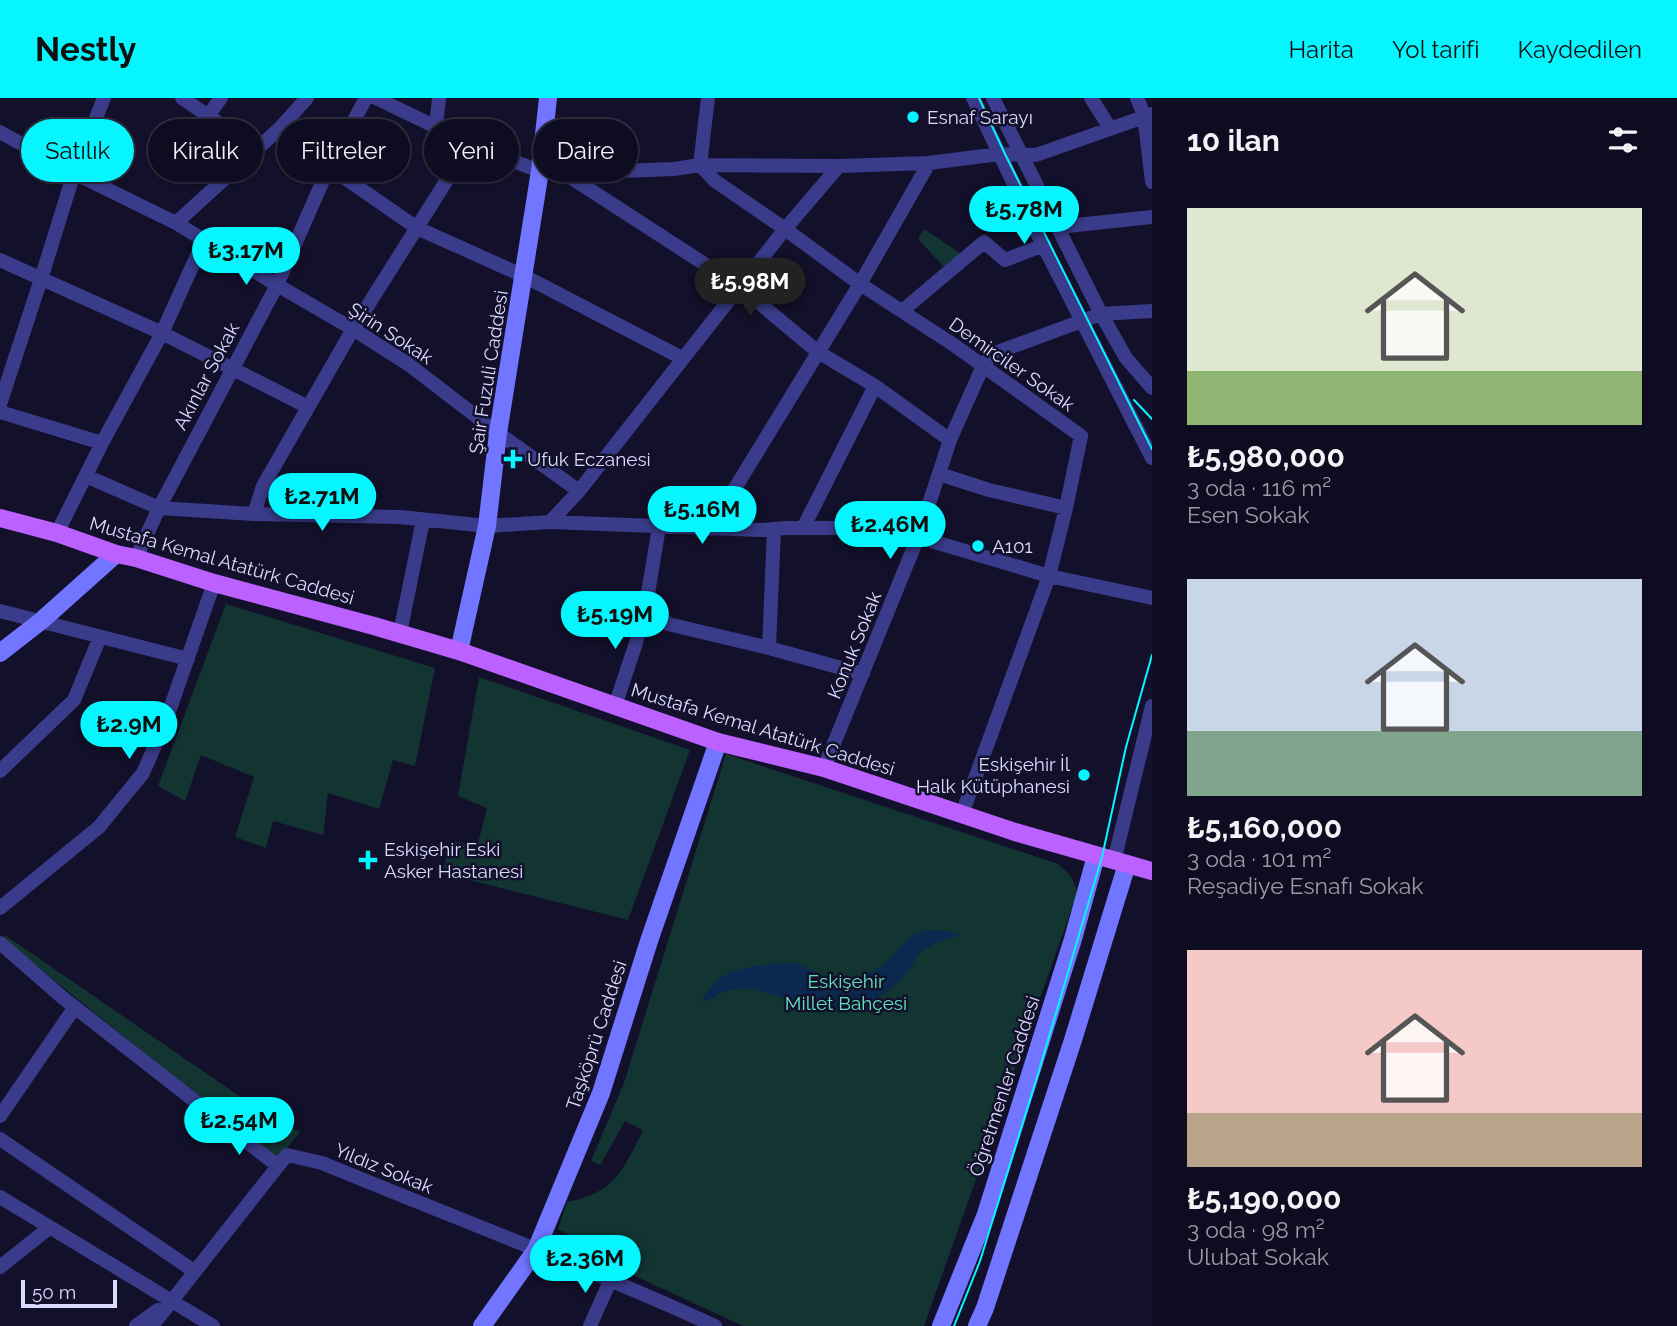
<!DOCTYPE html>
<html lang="tr">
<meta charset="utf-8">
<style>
:root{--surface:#0e0c20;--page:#1c1a2d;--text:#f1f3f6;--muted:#9b9ba5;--line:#2e2c3e;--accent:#06f5ff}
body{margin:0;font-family:Raleway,sans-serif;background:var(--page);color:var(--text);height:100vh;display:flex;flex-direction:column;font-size:26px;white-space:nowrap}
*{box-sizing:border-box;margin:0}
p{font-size:23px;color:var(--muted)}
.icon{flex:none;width:38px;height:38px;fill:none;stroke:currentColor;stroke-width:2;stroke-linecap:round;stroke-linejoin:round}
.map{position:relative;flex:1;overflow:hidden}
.drawer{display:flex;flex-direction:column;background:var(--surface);width:525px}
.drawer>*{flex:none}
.banner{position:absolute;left:21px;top:21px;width:665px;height:63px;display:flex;gap:14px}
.scale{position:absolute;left:21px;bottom:18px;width:96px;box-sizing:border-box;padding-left:7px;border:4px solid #dcdaff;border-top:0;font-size:19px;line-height:24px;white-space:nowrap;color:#dcdaff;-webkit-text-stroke:5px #13102b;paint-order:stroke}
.price{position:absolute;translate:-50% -60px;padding:0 16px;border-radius:24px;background:var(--accent);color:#111;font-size:23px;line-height:46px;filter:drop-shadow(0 2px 4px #0008)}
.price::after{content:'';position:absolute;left:50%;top:42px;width:21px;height:16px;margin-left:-10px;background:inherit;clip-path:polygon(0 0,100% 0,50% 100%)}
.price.on{background:#222;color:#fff}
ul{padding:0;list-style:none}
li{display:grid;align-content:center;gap:14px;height:371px;padding:0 35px}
li span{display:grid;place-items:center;height:217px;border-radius:0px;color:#555}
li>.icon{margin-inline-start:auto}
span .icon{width:126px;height:126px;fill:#fffc;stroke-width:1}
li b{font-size:30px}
h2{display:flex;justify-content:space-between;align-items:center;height:84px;padding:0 35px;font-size:30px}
.tag{padding:0 24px;border-radius:32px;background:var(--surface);box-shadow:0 2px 5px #0004,0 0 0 2px var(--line);font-size:24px;line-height:63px}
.tag.on{background:var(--accent);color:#111}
header{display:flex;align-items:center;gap:42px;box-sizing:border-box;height:98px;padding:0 35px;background:var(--accent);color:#111}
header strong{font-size:33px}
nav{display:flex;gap:38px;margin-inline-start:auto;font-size:24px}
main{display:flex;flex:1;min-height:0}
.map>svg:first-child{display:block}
.green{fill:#133532}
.water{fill:#0b284f}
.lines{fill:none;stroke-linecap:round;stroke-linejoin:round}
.minor{stroke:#3a3c8b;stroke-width:14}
.secondary{stroke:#7175ff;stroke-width:18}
.primary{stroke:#bb61ff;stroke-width:18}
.tram{stroke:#06f5ff;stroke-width:2}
.poi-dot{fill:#06f5ff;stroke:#13102b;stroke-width:2.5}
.labels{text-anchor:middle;stroke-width:5;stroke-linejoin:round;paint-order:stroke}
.poi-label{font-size:19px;fill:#dcdaff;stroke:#13102b;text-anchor:start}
.street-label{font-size:19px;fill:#dcdaff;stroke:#13102b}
.park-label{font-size:19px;fill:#61e4bc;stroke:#13102b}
</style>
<header>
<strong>Nestly</strong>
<nav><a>Harita</a><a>Yol tarifi</a><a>Kaydedilen</a></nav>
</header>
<main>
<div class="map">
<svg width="1152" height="1228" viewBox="0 0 1152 1228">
<rect width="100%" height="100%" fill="#13102b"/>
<!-- green -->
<path class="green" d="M924 131 960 155 946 171 918 141Z
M226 506 435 570 415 668 393 662 379 711 328 695 323 737 273 723 266 750 235 739 254 679 201 657 185 703 158 688Z
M479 579 690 652 628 822 442 775 452 743 477 749 487 710 458 698Z
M726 656 1058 766 1070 777 1078 793 924 1228H743L579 1152 568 1136 558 1131 567 1104C614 1096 624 1071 643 1032L625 1023 600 1067 591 1063 624 985Z
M5 837 274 1022 300 1034 277 1062 2 840Z"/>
<!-- water -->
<path class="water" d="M929 832 946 833 960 837 935 845 920 855 900 884 869 905 850 911 837 914H819L802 910 778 898 749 891H736L723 894 701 906C712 874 746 867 776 866 783 865 791 864 797 866 803 867 807 870 812 873 827 881 842 883 859 879 886 872 891 857 909 840 914 836 922 834 929 832Z"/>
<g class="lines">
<!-- minor -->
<path class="minor" d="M182 0 257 51
M376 0 436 29 469 47 540 73 564 75 674 71 700 67 839 68 929 65 999 56 1036 57 1152 16
M973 0 1039 139 1152 360
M993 0 1101 216 1126 260 1152 290
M1091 0 1110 30
M1137 0 1144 17 1152 84
M208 18 221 0
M436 29 439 0
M280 30 329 69 417 130 524 178 682 260
M0 34 74 75 176 125 277 187 353 231 408 266 498 335 579 393
M700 67 715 83 785 131 860 186 954 247 1081 338 1066 410 1049 478 962 716
M700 67 708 0
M564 75 740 189 818 254 875 288 950 342
M176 125 280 30 307 0
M1058 129 1152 119
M0 162 162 235 308 309
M902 213 984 144 1005 162 1044 147
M0 306 41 181 74 75 104 0
M0 314 102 345
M939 376 989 392 1066 410
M86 378 159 410 254 416 400 419 487 428 550 424 761 432 786 430H848L918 439 1049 478 1152 500
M254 416 263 388 353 231 469 47
M550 424 579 393 785 131 839 68
M803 430 875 288
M710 431 860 186 929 65
M57 435 102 345 162 235 204 142
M136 460 159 410 277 187 329 69 366 0
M646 507 668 526 769 550 863 576
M0 513 188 561
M400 535 423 422
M769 550 774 431
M615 608 636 545 646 507 659 429
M824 670 918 439 950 342 983 268 992 256 1101 216 1152 213
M0 673 74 602 100 539
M1114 763 1152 608
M0 810 99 729 143 675 165 625 214 485
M0 845 63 900 278 1068 287 1057 322 1065C453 1119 586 1169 715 1228
M0 1018 75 909
M0 1041 194 1173
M0 1099 213 1228
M0 1169 49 1130
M136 1228 158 1212
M152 1228 278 1068
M590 1228 611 1181"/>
<!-- secondary -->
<path class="secondary" d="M459 553 487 428 498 335 540 73 548 0
M0 555 41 523 116 456
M482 1228 536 1152 601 995 649 843 718 644
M941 1228 986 1116 1073 841 1096 758
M977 1228 985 1210 1073 942 1127 766"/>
<!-- primary -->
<path class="primary" d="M0 420 57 435 116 456 136 460 214 485 374 528 459 553 718 644 824 670 1015 734 1152 773"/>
<!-- tram -->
<path class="tram" d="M979 0 1005 56 1152 351
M1134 302 1152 321
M954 1228 980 1163 1038 976 1102 759 1126 649 1152 557"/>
</g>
<!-- markers -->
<g class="poi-dot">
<circle cx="913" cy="19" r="7"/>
<path d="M509.5 350.5h7v7h7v7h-7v7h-7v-7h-7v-7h7z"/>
<circle cx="978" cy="448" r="7"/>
<circle cx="1084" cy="677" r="7"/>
<path d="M364.5 751.5h7v7h7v7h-7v7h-7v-7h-7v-7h7z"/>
</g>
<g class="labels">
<!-- poi labels -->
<g class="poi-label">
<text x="927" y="26">Esnaf Sarayı</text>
<text x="527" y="368">Ufuk Eczanesi</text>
<text x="992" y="455">A101</text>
<text x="1070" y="673" text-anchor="end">Eskişehir İl<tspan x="1070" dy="22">Halk Kütüphanesi</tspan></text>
<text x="384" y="758">Eskişehir Eski<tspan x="384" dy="22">Asker Hastanesi</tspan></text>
</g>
<!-- street labels -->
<g class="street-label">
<text transform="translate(391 235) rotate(33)" y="7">Şirin Sokak</text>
<text transform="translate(1012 266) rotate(35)" y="7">Demirciler Sokak</text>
<text transform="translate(488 274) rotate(-81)" y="7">Şair Fuzuli Caddesi</text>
<text transform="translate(206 278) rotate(-62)" y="7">Akınlar Sokak</text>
<text transform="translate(222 462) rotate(16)" y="7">Mustafa Kemal Atatürk Caddesi</text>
<text transform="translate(854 547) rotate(-68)" y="7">Konuk Sokak</text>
<text transform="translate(763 631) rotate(17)" y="7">Mustafa Kemal Atatürk Caddesi</text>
<text transform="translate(596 937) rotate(-72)" y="7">Taşköprü Caddesi</text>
<text transform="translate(1004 988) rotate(-72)" y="7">Öğretmenler Caddesi</text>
<text transform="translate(384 1070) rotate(22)" y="7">Yıldız Sokak</text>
</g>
<!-- park labels -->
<g class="park-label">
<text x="846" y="890">Eskişehir<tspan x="846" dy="22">Millet Bahçesi</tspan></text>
</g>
</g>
</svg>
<div class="scale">50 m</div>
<b class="price" style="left:1024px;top:148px">₺5.78M</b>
<b class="price" style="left:246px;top:189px">₺3.17M</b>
<b class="price on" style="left:750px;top:220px">₺5.98M</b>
<b class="price" style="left:322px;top:435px">₺2.71M</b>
<b class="price" style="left:702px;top:448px">₺5.16M</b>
<b class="price" style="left:890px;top:463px">₺2.46M</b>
<b class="price" style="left:615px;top:553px">₺5.19M</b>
<b class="price" style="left:129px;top:663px">₺2.9M</b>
<b class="price" style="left:239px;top:1059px">₺2.54M</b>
<b class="price" style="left:585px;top:1197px">₺2.36M</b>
<div class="banner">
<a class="tag on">Satılık</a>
<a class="tag">Kiralık</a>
<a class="tag">Filtreler</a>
<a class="tag">Yeni</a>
<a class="tag">Daire</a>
</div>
</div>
<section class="drawer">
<h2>10 ilan<svg class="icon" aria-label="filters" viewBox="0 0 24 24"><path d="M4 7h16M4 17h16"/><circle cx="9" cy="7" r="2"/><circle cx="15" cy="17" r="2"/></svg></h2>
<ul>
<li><span style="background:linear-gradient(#dfe7d0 75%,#8fb573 0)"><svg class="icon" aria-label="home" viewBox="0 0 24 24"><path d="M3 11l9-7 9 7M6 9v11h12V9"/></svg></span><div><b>₺5,980,000</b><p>3 oda · 116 m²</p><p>Esen Sokak</p></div></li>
<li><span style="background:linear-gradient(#c9d6e8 70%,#7fa58c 0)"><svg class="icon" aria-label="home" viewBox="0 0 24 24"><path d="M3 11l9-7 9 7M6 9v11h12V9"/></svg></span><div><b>₺5,160,000</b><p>3 oda · 101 m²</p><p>Reşadiye Esnafı Sokak</p></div></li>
<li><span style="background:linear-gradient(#f6c9c9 75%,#b9a48a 0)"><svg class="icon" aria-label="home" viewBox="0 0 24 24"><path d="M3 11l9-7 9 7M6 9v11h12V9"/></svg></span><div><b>₺5,190,000</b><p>3 oda · 98 m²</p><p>Ulubat Sokak</p></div></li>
</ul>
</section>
</main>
